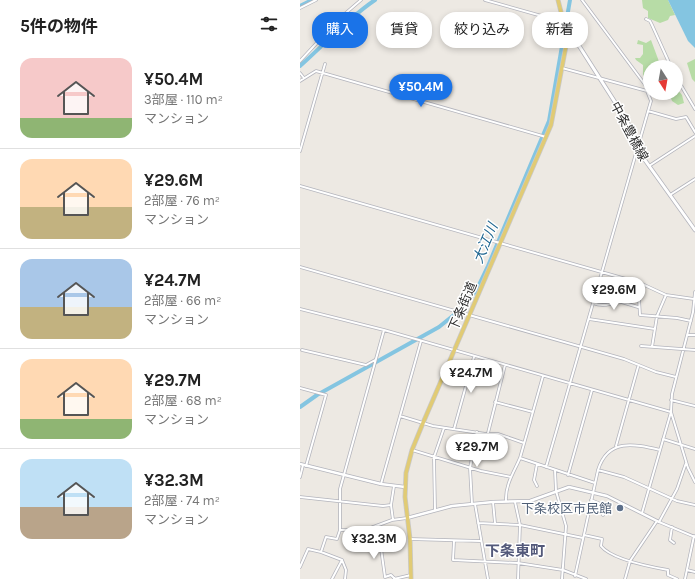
<!DOCTYPE html>
<html lang="ja">
<meta charset="utf-8">
<style>
:root{--surface:#fff;--page:#f2f2f2;--text:#222;--muted:#767676;--line:#e0e0e0;--accent:#1a73e8}
body{margin:0;font-family:Karla,"Noto Sans JP",sans-serif;background:var(--page);color:var(--text);height:100vh;display:flex;flex-direction:column;font-size:15px;white-space:nowrap}
*{box-sizing:border-box;margin:0}
p{font-size:13px;color:var(--muted)}
.icon{flex:none;width:22px;height:22px;fill:none;stroke:currentColor;stroke-width:2;stroke-linecap:round;stroke-linejoin:round}
.map{position:relative;flex:1;overflow:hidden}
.sheet{display:flex;flex-direction:column;background:var(--surface);width:300px}
.sheet>*{flex:none}
.guide{position:absolute;left:12px;top:12px;width:323px;height:36px;display:flex;gap:8px}
.needle{width:26px;rotate:169deg}
.fabs{position:absolute;left:343px;top:60px;display:grid;gap:8px}
.fabs a{display:grid;place-items:center;width:40px;height:40px;border-radius:50%;background:var(--surface);box-shadow:0 2px 6px #0003;font-size:20px}
.price{position:absolute;translate:-50% -34px;padding:0 9px;border-radius:14px;background:#fff;color:#222;font-size:13px;line-height:26px;filter:drop-shadow(0 1px 2px #0008)}
.price::after{content:'';position:absolute;left:50%;top:24px;width:12px;height:9px;margin-left:-6px;background:inherit;clip-path:polygon(0 0,100% 0,50% 100%)}
.price.active{background:var(--accent);color:#fff}
ul{padding:0;list-style:none}
li{display:flex;align-items:center;gap:12px;height:100px;padding:0 20px}
li+li{border-top:1px solid var(--line)}
li span{display:grid;place-items:center;flex:none;width:112px;height:80px;border-radius:12px;color:#555}
li>.icon{margin-inline-start:auto}
span .icon{width:48px;height:48px;fill:#fffc;stroke-width:1}
li b{font-size:17px}
h2{display:flex;justify-content:space-between;align-items:center;height:48px;padding:0 20px;font-size:17px}
.chip{padding:0 14px;border-radius:16px;background:var(--surface);box-shadow:0 2px 6px #0003;font-size:14px;line-height:36px}
.chip.active{background:var(--accent);color:#fff}
main{display:flex;flex:1;min-height:0}
.map>svg:first-child{display:block}
.green{fill:#b7dca6}
.water{fill:#84c5e1}
.lines{fill:none;stroke-linecap:round;stroke-linejoin:round}
.river{stroke:#84c5e1;stroke-width:4}
.minor-casing{stroke:#b3b4bc;stroke-width:3.5}
.tertiary-casing{stroke:#b3b4bc;stroke-width:4}
.secondary-casing{stroke:#b3b4bc;stroke-width:4.5}
.primary-casing{stroke:#c9c9c9;stroke-width:5}
.minor{stroke:#fff;stroke-width:2}
.tertiary{stroke:#fff;stroke-width:2.5}
.secondary{stroke:#fff;stroke-width:3}
.primary{stroke:#e1cb74;stroke-width:3.5}
.service-dot{fill:#5c6f8a;stroke:#fff;stroke-width:1.5}
.labels{text-anchor:middle;stroke-width:3;stroke-linejoin:round;paint-order:stroke}
.street-label{font-size:13px;fill:#2e2e2e;stroke:#fff}
.service-label{font-size:13px;fill:#4e5e75;stroke:#fff;text-anchor:end}
.water-label{font-size:14px;font-style:italic;fill:#1f6691;stroke:#fff}
.quarter-label{font-size:15px;font-weight:bold;fill:#53597a;stroke:#fff}
</style>
<main>
<section class="sheet">
<h2>5件の物件<svg class="icon" aria-label="filters" viewBox="0 0 24 24"><path d="M4 7h16M4 17h16"/><circle cx="9" cy="7" r="2"/><circle cx="15" cy="17" r="2"/></svg></h2>
<ul>
<li><span style="background:linear-gradient(#f6c9c9 75%,#8fb573 0)"><svg class="icon" aria-label="home" viewBox="0 0 24 24"><path d="M3 11l9-7 9 7M6 9v11h12V9"/></svg></span><div><b>¥50.4M</b><p>3部屋 · 110 m²</p><p>マンション</p></div></li>
<li><span style="background:linear-gradient(#ffd9b3 60%,#c2b280 0)"><svg class="icon" aria-label="home" viewBox="0 0 24 24"><path d="M3 11l9-7 9 7M6 9v11h12V9"/></svg></span><div><b>¥29.6M</b><p>2部屋 · 76 m²</p><p>マンション</p></div></li>
<li><span style="background:linear-gradient(#a9c7e8 60%,#c2b280 0)"><svg class="icon" aria-label="home" viewBox="0 0 24 24"><path d="M3 11l9-7 9 7M6 9v11h12V9"/></svg></span><div><b>¥24.7M</b><p>2部屋 · 66 m²</p><p>マンション</p></div></li>
<li><span style="background:linear-gradient(#ffd9b3 75%,#8fb573 0)"><svg class="icon" aria-label="home" viewBox="0 0 24 24"><path d="M3 11l9-7 9 7M6 9v11h12V9"/></svg></span><div><b>¥29.7M</b><p>2部屋 · 68 m²</p><p>マンション</p></div></li>
<li><span style="background:linear-gradient(#bfe0f5 60%,#b9a48a 0)"><svg class="icon" aria-label="home" viewBox="0 0 24 24"><path d="M3 11l9-7 9 7M6 9v11h12V9"/></svg></span><div><b>¥32.3M</b><p>2部屋 · 74 m²</p><p>マンション</p></div></li>
</ul>
</section>
<div class="map">
<svg width="395" height="579" viewBox="0 0 395 579">
<rect width="100%" height="100%" fill="#ede9e3"/>
<!-- green -->
<path class="green" d="M342 0H368L375 15 370 16 368 20 360 23 348 18V11L343 8Z
M338 40 346 43 351 40 361 67H350V75L345 72 343 77V65L336 60 335 58H340L343 54V45L337 44Z
M395 59V82L392 79 387 63Z
M376 88 382 95 384 103 378 105 372 101 369 93H376Z"/>
<!-- water -->
<path class="water" d="M368 0H395V48L388 41Z"/>
<g class="lines">
<!-- river -->
<path class="river" d="M0 6 12 0
M0 66C25 44 48 18 75 0
M0 407 17 395 139 327 160 310 176 291 188 266 249 121 270 0"/>
<defs>
<path id="minor" d="M185 0 263 22
M282 0 349 90 347 91
M0 8 16 0
M346 19 350 21 352 25 371 67
M0 61 40 18 61 0
M0 73 4 78
M376 77 395 109
M0 81 16 71 246 137
M348 111 376 119 386 117 395 132
M0 151 25 64
M349 166 395 136
M0 186 340 283 366 295 394 299
M370 195 395 179
M0 267 324 359 356 372 376 377
M338 283 340 315 377 318 391 321
M318 301 323 279
M293 303C302 307 310 305 318 301L338 307
M0 309 84 330 371 412 388 468 395 482
M289 319 355 329
M387 335H395
M341 346 395 350
M352 347 357 316 366 295
M2 350 66 365 75 360
M243 376 220 458 295 483
M0 388 26 395 6 466
M371 400 395 406
M195 402 233 412
M100 416 133 426 186 434H198L224 443
M154 429 174 357
M188 433 205 365
M363 439 395 449
M316 446 338 367
M112 450 181 471 211 477
M386 463 377 489 359 522 395 537
M237 464 234 480 237 486
M246 467 351 101 347 91 262 68
M255 470 256 491 266 526 262 579
M298 470 324 477 377 501 395 505
M268 475 292 390
M0 477 3 465
M81 484 121 341
M0 497 83 506 91 505 94 486
M291 500 303 505 301 511 303 515
M206 501C205 485 214 472 220 458
M193 502 195 523
M215 502 220 525 218 579
M172 504 170 468 177 432
M175 504 188 579
M91 505 93 520
M135 510 134 457 144 428
M342 513 371 412 372 394 393 312 395 292
M178 523 220 525 283 538
M78 527 85 577 91 575 95 579
M372 527 370 540 374 543
M40 530V489L84 330
M284 535 302 539 301 546C312 560 351 567 368 570V575L377 579
M110 539 180 541
M154 541 153 560 218 563 263 570 286 579
M21 552 42 560 46 570 45 579
M0 567 8 549 21 552 26 537 37 539 40 530H65L92 520 107 518
M387 570 395 572
M275 576 298 470C308 438 334 444 360 450
M32 579 42 560
M94 579 111 575
M325 579 330 561 357 521
M385 579 394 536"/>
<path id="tertiary" d="M0 464 81 484 105 487
M107 518 152 506 193 502 230 501 269 487 307 496 359 522"/>
<path id="secondary" d="M269 30 327 121 342 156 395 230"/>
<path id="primary" d="M111 579 110 539 105 497 106 473 112 450 123 423 251 125 269 30 263 20 258 0"/>
</defs>
<!-- minor casing -->
<use href="#minor" class="minor-casing"/>
<!-- tertiary casing -->
<use href="#tertiary" class="tertiary-casing"/>
<!-- secondary casing -->
<use href="#secondary" class="secondary-casing"/>
<!-- primary casing -->
<use href="#primary" class="primary-casing"/>
<!-- minor -->
<use href="#minor" class="minor"/>
<!-- tertiary -->
<use href="#tertiary" class="tertiary"/>
<!-- secondary -->
<use href="#secondary" class="secondary"/>
<!-- primary -->
<use href="#primary" class="primary"/>
</g>
<!-- markers -->
<circle class="service-dot" cx="320" cy="508" r="4"/>
<g class="labels">
<!-- street labels -->
<g class="street-label">
<text transform="translate(330 131) rotate(62)" y="5">中条豊橋線</text>
<text transform="translate(162 306) rotate(-67)" y="5">下条街道</text>
</g>
<!-- service labels -->
<g class="service-label">
<text x="312" y="513">下条校区市民館</text>
</g>
<!-- water labels -->
<g class="water-label">
<text transform="translate(185 243) rotate(-67)" y="5">大江川</text>
</g>
<!-- quarter labels -->
<g class="quarter-label">
<text x="215" y="556">下条東町</text>
</g>
</g>
</svg>
<div class="fabs">
<a><svg class="needle" viewBox="-14 -14 28 28"><path d="M0-13l5 13h-10z" fill="#e53935"/><path d="M0 13l5-13h-10z" fill="#767676"/></svg></a>
</div>
<b class="price active" style="left:121px;top:108px">¥50.4M</b>
<b class="price" style="left:314px;top:311px">¥29.6M</b>
<b class="price" style="left:171px;top:394px">¥24.7M</b>
<b class="price" style="left:177px;top:468px">¥29.7M</b>
<b class="price" style="left:74px;top:560px">¥32.3M</b>
<div class="guide">
<a class="chip active">購入</a>
<a class="chip">賃貸</a>
<a class="chip">絞り込み</a>
<a class="chip">新着</a>
</div>
</div>
</main>
